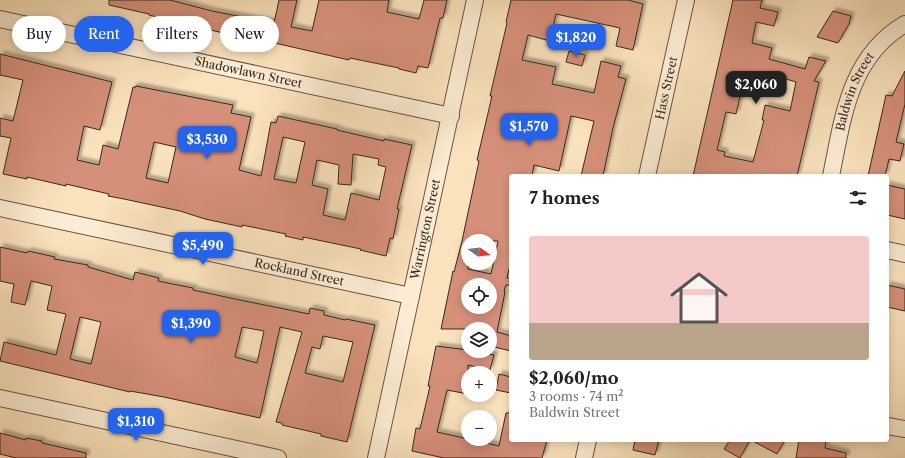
<!DOCTYPE html>
<meta charset="utf-8">
<style>
:root{--surface:#fff;--page:#f6f6f6;--text:#222;--muted:#767676;--line:#e0e0e0;--accent:#2563eb}
body{margin:0;font-family:"Libre Caslon Text",serif;background:var(--page);color:var(--text);height:100vh;display:flex;flex-direction:column;font-size:15px;white-space:nowrap}
*{box-sizing:border-box;margin:0}
p{font-size:13px;color:var(--muted)}
.icon{flex:none;width:22px;height:22px;fill:none;stroke:currentColor;stroke-width:2;stroke-linecap:round;stroke-linejoin:round}
.map{position:relative;flex:1;overflow:hidden}
.drawer{position:absolute;left:509px;top:174px;width:380px;height:268px;display:flex;flex-direction:column;background:var(--surface);border-radius:4px;box-shadow:0 2px 10px #0003}
.drawer>*{flex:none}
.guide{position:absolute;left:12px;top:16px;width:380px;height:36px;display:flex;gap:8px}
.needle{width:26px;rotate:104deg}
.tools{position:absolute;left:461px;top:234px;display:grid;gap:8px}
.tools a{display:grid;place-items:center;width:36px;height:36px;border-radius:50%;background:var(--surface);box-shadow:0 2px 10px #0003;font-size:20px}
.price{position:absolute;translate:-50% -34px;padding:0 9px;border-radius:8px;background:var(--accent);color:#fff;font-size:13px;line-height:26px;filter:drop-shadow(0 1px 2px #0008)}
.price::after{content:'';position:absolute;left:50%;top:24px;width:12px;height:9px;margin-left:-6px;background:inherit;clip-path:polygon(0 0,100% 0,50% 100%)}
.price.active{background:#222;color:#fff}
ul{padding:0;list-style:none}
li{display:grid;align-content:center;gap:8px;height:212px;padding:0 20px}
li+li{border-top:1px solid var(--line)}
li span{display:grid;place-items:center;height:124px;border-radius:4px;color:#555}
li>.icon{margin-inline-start:auto}
span .icon{width:72px;height:72px;fill:#fffc;stroke-width:1}
li b{font-size:17px}
h2{display:flex;justify-content:space-between;align-items:center;height:48px;padding:0 20px;font-size:17px}
.pill{padding:0 14px;border-radius:18px;background:var(--surface);box-shadow:0 2px 10px #0003;font-size:14px;line-height:36px}
.pill.active{background:var(--accent);color:#fff}
.map>svg:first-child{display:block}
.building{fill:#d6907a;stroke:#37281f;fill-rule:evenodd;filter:url(#shadow)}
.lines{fill:none;stroke-linecap:round;stroke-linejoin:round}
.minor-casing{stroke:#685646;stroke-width:18}
.minor{stroke:#fcecd3;stroke-width:16}
.labels{text-anchor:middle;stroke-width:4;stroke-linejoin:round;paint-order:stroke}
.street-label{font-size:12px;fill:#37281f;stroke:#fcecd3}
</style>
<div class="map">
<svg width="905" height="458" viewBox="0 0 905 458">
<defs>
<filter id="shadow"><feDropShadow dx="3.5" dy="-3.5" stdDeviation="1" flood-color="#0004"/></filter>
</defs>
<rect width="100%" height="100%" fill="#fae2bc"/>
<filter id="stains"><feTurbulence type="fractalNoise" baseFrequency=".005" numOctaves="4"/><feColorMatrix values="0 0 0 0 .2 0 0 0 0 .09 0 0 0 0 .02 0 0 0 .5 -.17"/></filter>
<radialGradient id="worn" r=".72"><stop offset=".6" stop-color="#630" stop-opacity="0"/><stop offset="1" stop-color="#630" stop-opacity=".3"/></radialGradient>
<!-- building -->
<path class="building" d="M109 0H170L212 11 258 20V19L274 23 279 0H297L291 27 312 31 319 0H389L387 12 419 19 424 0H447L443 18H440L428 68 418 66 416 73 399 69V68L350 58 349 60 244 36V37L219 32 149 15V14L109 5Z
M511 0H628L643 4 633 50 616 46 620 28 556 14 550 41 528 35 522 60 556 67 552 84 594 93 601 61 621 66 618 77 626 79 613 128 603 176H581L594 121 571 116 559 171 534 165 532 176H511V261L507 278H511V285H506L504 291 505 292 497 332 511 336V351L490 346V329H441L453 271 454 272 462 241 479 161 477 160 492 96H490L507 23 506 22ZM468 241H498L491 274 468 269ZM468 285H490V307H468Z
M733 0H762L760 8 778 12 774 26 756 22 752 43 772 48 769 59 805 69 809 57 826 61 814 81 819 82 797 176H693ZM763 72 796 82 790 111 765 105 762 120H764L753 162 724 156 725 152 717 150 726 112 736 114 741 92 758 96Z
M833 11 851 16 849 24 838 43 817 37Z
M569 51 585 55 582 66 566 62Z
M0 54 112 82 100 130 84 126 77 160 99 165 103 145 118 149 133 87H136V86L233 105 231 113 251 117 239 170 261 176 271 122 276 123 278 116 337 129V130L384 141V139L412 145 397 209H399L393 239 390 238 386 256 360 250 361 249 303 237V240L285 236 286 234 242 225V227L205 219 180 211 124 199 108 196 109 194 66 184V186L27 177V179L3 174 11 138 0 136V118L13 121 23 80 0 75ZM283 137 305 142 296 183 274 179ZM154 142 176 147 168 183 146 178ZM353 154 379 159 378 165 386 167 379 200 351 193 345 220 323 215 328 189 312 185 317 160 339 165 338 184 351 185Z
M905 71V104L896 142 904 144 900 161 889 159 885 176H868L886 95 892 96Z
M887 185 905 189V219L887 215Z
M0 247 27 253 28 251 55 257 54 259 88 265V267L133 280 135 272 159 278 158 281 193 288V290L240 300 309 314 310 308 324 311V315L345 320 346 319 375 325 347 442 321 436V434L282 425V423L276 422 302 332 280 327 260 418 164 397 130 391V392L0 361 4 342 56 355 66 314 47 310 52 286 31 281 25 305 11 302 14 284 0 281ZM80 317 101 322 91 364 70 359ZM242 327 264 331 257 363 235 357ZM323 336 353 342 343 382 305 373 312 347 320 349Z
M887 285 905 289V311L887 307Z
M436 346 468 350V351L494 355 490 370 468 365V394L447 390 437 432 499 446 506 413H511V440H547L542 458H444L412 451 416 428 420 429 430 386H428Z
M499 374 511 377V393L496 390Z
M0 433 26 440V438L42 441V443L86 453V458H16L0 454Z
M635 440H659L655 455 633 450Z
M730 440H750L740 458 724 449Z
M751 440H785L777 454Z
M799 440H826L825 448 846 453V458H796Z"/>
<g class="lines">
<defs>
<g id="minor">
<path id="s1" d="M0 19 451 116"/>
<path id="s2" d="M647 176 686 0"/>
<path id="s3" d="M831 176C843 118 849 57 905 24"/>
<path id="s4" d="M0 208 411 296"/>
<path d="M887 250 905 254"/>
<path d="M0 398 278 458"/>
<path d="M887 426 905 429"/>
<path id="s5" d="M376 458 475 0"/>
<path d="M584 458 588 440"/>
</g>
</defs>
<!-- minor casing -->
<use href="#minor" class="minor-casing"/>
<!-- minor -->
<use href="#minor" class="minor"/>
</g>
<g class="labels">
<!-- street labels -->
<g class="street-label">
<text dy="4" stroke="none"><textPath href="#s1" startOffset="254">Shadowlawn Street</textPath></text>
<text dy="4" stroke="none"><textPath href="#s2" startOffset="90">Hass Street</textPath></text>
<text dy="4" stroke="none"><textPath href="#s3" startOffset="88">Baldwin Street</textPath></text>
<text dy="4" stroke="none"><textPath href="#s5" startOffset="234">Warrington Street</textPath></text>
<text dy="4" stroke="none"><textPath href="#s4" startOffset="306">Rockland Street</textPath></text>
</g>
</g>
<rect width="100%" height="100%" filter="url(#stains)"/>
<rect width="100%" height="100%" fill="url(#worn)"/>
</svg>
<div class="tools">
<a><svg class="needle" viewBox="-14 -14 28 28"><path d="M0-13l5 13h-10z" fill="#e53935"/><path d="M0 13l5-13h-10z" fill="#767676"/></svg></a>
<a><svg class="icon" aria-label="locate" viewBox="0 0 24 24"><circle cx="12" cy="12" r="6"/><path d="M12 2v4M12 18v4M2 12h4M18 12h4"/></svg></a>
<a><svg class="icon" aria-label="layers" viewBox="0 0 24 24"><path d="M12 4l9 5-9 5-9-5zM3 14l9 5 9-5"/></svg></a>
<a>+</a>
<a>−</a>
</div>
<b class="price" style="left:576px;top:58px">$1,820</b>
<b class="price active" style="left:756px;top:105px">$2,060</b>
<b class="price" style="left:529px;top:147px">$1,570</b>
<b class="price" style="left:207px;top:160px">$3,530</b>
<b class="price" style="left:203px;top:266px">$5,490</b>
<b class="price" style="left:191px;top:344px">$1,390</b>
<b class="price" style="left:136px;top:442px">$1,310</b>
<div class="guide">
<a class="pill">Buy</a>
<a class="pill active">Rent</a>
<a class="pill">Filters</a>
<a class="pill">New</a>
</div>
<section class="drawer">
<h2>7 homes<svg class="icon" aria-label="filters" viewBox="0 0 24 24"><path d="M4 7h16M4 17h16"/><circle cx="9" cy="7" r="2"/><circle cx="15" cy="17" r="2"/></svg></h2>
<ul>
<li><span style="background:linear-gradient(#f6c9c9 70%,#b9a48a 0)"><svg class="icon" aria-label="home" viewBox="0 0 24 24"><path d="M3 11l9-7 9 7M6 9v11h12V9"/></svg></span><div><b>$2,060/mo</b><p>3 rooms · 74 m²</p><p>Baldwin Street</p></div></li>
</ul>
</section>
</div>
